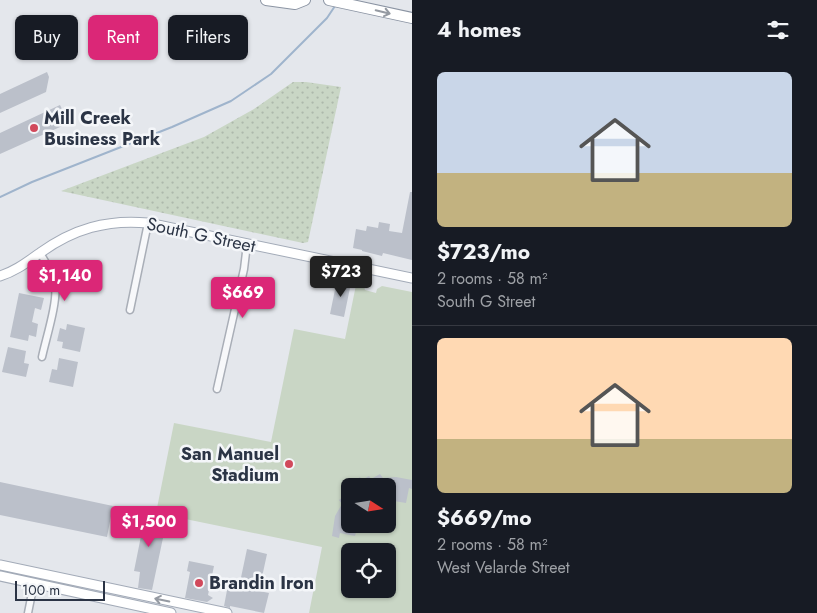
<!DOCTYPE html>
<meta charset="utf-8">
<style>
:root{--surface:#171b24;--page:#20242c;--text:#f1f3f6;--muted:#9ea1a6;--line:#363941;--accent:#db2777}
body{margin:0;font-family:Jost,sans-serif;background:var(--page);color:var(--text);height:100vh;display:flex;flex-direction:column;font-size:19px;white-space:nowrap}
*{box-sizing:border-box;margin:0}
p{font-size:16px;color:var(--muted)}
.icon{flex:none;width:28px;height:28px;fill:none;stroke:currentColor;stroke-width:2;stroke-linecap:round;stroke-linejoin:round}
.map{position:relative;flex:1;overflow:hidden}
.panel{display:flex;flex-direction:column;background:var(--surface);width:405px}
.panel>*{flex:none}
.top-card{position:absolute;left:15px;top:15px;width:321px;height:45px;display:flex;gap:10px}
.needle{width:32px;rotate:102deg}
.fabs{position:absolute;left:341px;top:478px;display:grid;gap:10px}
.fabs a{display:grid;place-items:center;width:55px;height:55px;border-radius:8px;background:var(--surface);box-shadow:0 1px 4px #0004;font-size:25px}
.scale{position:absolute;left:15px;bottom:12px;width:90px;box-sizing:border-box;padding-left:5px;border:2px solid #2b3445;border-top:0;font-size:14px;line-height:18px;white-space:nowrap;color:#2b3445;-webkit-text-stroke:4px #f4f6f9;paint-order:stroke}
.price{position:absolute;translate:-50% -42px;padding:0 11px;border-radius:5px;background:var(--accent);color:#fff;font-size:16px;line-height:32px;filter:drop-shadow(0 1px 2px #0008)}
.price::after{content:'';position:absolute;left:50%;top:30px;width:15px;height:11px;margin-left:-8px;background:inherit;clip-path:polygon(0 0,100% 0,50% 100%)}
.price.on{background:#222;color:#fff}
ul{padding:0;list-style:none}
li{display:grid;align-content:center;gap:10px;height:265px;padding:0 25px}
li+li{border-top:1px solid var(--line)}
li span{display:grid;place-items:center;height:155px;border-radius:8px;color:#555}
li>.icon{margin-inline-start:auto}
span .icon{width:90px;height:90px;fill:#fffc;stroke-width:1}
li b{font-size:21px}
h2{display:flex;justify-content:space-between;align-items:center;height:60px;padding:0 25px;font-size:21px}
.pill{padding:0 18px;border-radius:8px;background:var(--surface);box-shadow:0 1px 4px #0004;font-size:18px;line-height:45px}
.pill.on{background:var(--accent);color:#fff}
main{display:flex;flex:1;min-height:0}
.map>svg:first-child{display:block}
.grass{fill:url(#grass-dots)}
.pitch{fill:#c9d6c5;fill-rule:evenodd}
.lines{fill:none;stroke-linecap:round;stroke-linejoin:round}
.stream{stroke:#9fb4cc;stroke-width:2}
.building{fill:#bbc0ca}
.minor-casing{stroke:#a9aeb7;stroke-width:9}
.major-casing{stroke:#a3abb8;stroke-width:11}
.highway-casing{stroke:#8b94a3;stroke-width:12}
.minor{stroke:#f7f8fa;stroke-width:6}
.major{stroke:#fff;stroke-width:9}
.highway{stroke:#fff;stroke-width:10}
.oneway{stroke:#959aa2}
.poi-dot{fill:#d1495b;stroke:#f4f6f9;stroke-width:2}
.labels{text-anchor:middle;stroke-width:5;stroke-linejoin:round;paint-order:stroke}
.poi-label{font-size:18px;font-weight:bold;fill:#2b3445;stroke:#f4f6f9;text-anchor:start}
.street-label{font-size:18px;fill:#2b3445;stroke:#f4f6f9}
</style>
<main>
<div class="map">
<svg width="412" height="613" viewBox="0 0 412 613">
<defs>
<pattern id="grass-dots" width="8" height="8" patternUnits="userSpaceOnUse" patternTransform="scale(1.25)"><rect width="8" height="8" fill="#c9d6c5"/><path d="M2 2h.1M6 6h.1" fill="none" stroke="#adb8ab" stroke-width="1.8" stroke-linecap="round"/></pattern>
</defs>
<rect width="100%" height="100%" fill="#e4e7ec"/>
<!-- grass -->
<path class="grass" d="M293 82H306L341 87 308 242 303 243 61 191 204 137 254 109Z"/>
<!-- pitch -->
<path class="pitch" d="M356 285 364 286 365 290 376 293 377 289 382 286 412 292V613H309L322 547 156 513 174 423 271 442 294 329 345 339ZM350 486H388V524H350ZM350 551H388V589H350Z"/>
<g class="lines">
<!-- stream -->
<path class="stream" d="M0 197 32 182 172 127 231 101 271 74 327 18 335 6"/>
</g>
<!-- building -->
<path class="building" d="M47 72 49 77 46 92 0 113V94Z
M60 105 69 123 0 154V133Z
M410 192H412V260L383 253 382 256 362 251V250L353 248 356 229 366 231 367 226 378 228 379 222 390 224 389 231 402 233Z
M337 280 351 283 344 317 330 314Z
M19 293 44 298 41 310 35 308 32 322 38 324 36 337 29 335 28 341 10 337Z
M67 324 85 328 80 352 62 348 63 342 57 341 60 328 66 330Z
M8 347 26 351 24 363 29 364 26 377 2 372Z
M59 358 78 362 73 387 49 382 52 369 57 370Z
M380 474 383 478 396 477 412 480V489L409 488 406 503 394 501H388V486H347L360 477 362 480 369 476 371 479Z
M0 482 113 506 107 537 0 515Z
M350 491V524H358L355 536 340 533 339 538 332 536 335 516 342 504 339 500Z
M128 511 167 519 152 590 138 588 140 572 134 571 144 521 126 518Z
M247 549 267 554 259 591 269 593 264 613 230 606V608L224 606 228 585 239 587Z
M189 561 214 566 208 595 213 598 207 602 185 598 190 572 187 571Z"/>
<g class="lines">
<defs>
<path id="minor" d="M40 253C46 263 53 273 55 284 58 302 46 338 42 357
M130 310 148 223
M217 389 244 269 247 244
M28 613 34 583"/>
<path id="major" d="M0 276C16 271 27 262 40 253 73 229 107 219 148 223L412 278
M0 565 227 613
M0 576 171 613"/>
<path id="highway" d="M266 0 295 4 305 0
M329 0 412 18"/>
</defs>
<!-- minor casing -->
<use href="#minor" class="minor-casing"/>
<!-- major casing -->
<use href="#major" class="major-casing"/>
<!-- highway casing -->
<use href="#highway" class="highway-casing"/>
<!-- minor -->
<use href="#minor" class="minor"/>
<!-- major -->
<use href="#major" class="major"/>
<!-- highway -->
<use href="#highway" class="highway"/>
</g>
<!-- one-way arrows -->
<defs><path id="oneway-shaft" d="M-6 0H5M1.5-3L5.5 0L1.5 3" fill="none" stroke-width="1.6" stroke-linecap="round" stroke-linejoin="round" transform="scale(1.25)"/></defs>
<g class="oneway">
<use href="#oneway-shaft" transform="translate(383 12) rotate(13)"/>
<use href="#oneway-shaft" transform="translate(162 600) rotate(-168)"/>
</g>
<!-- markers -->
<g class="poi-dot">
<circle cx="34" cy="128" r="5"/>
<circle cx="289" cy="464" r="5"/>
<circle cx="199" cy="583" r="5"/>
</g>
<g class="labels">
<!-- poi labels -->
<g class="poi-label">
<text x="44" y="124">Mill Creek<tspan x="44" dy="21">Business Park</tspan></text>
<text x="279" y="460" text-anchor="end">San Manuel<tspan x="279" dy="21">Stadium</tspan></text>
<text x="209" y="589">Brandin Iron</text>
</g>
<!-- street labels -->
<g class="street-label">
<text transform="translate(201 235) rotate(12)" y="6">South G Street</text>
</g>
</g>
</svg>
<div class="fabs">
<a><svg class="needle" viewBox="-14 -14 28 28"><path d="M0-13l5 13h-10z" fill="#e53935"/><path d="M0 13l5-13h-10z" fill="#9ea1a6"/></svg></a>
<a><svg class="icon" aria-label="locate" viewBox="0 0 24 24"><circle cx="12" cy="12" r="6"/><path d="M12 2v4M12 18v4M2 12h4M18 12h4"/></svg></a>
</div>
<div class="scale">100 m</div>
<b class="price on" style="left:341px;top:298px">$723</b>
<b class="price" style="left:65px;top:302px">$1,140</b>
<b class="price" style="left:243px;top:319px">$669</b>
<b class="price" style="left:149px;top:548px">$1,500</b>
<div class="top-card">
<a class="pill">Buy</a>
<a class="pill on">Rent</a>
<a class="pill">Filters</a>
</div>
</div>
<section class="panel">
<h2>4 homes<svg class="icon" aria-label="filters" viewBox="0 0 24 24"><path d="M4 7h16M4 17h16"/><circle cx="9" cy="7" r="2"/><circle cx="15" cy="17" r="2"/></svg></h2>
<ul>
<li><span style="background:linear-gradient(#c9d6e8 65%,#c2b280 0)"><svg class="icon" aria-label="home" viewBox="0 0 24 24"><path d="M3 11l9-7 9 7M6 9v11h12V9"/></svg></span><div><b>$723/mo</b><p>2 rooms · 58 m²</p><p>South G Street</p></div></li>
<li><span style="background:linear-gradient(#ffd9b3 65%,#c2b280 0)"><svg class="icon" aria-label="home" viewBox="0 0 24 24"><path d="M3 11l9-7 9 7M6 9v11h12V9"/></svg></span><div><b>$669/mo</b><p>2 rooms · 58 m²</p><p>West Velarde Street</p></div></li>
</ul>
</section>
</main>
